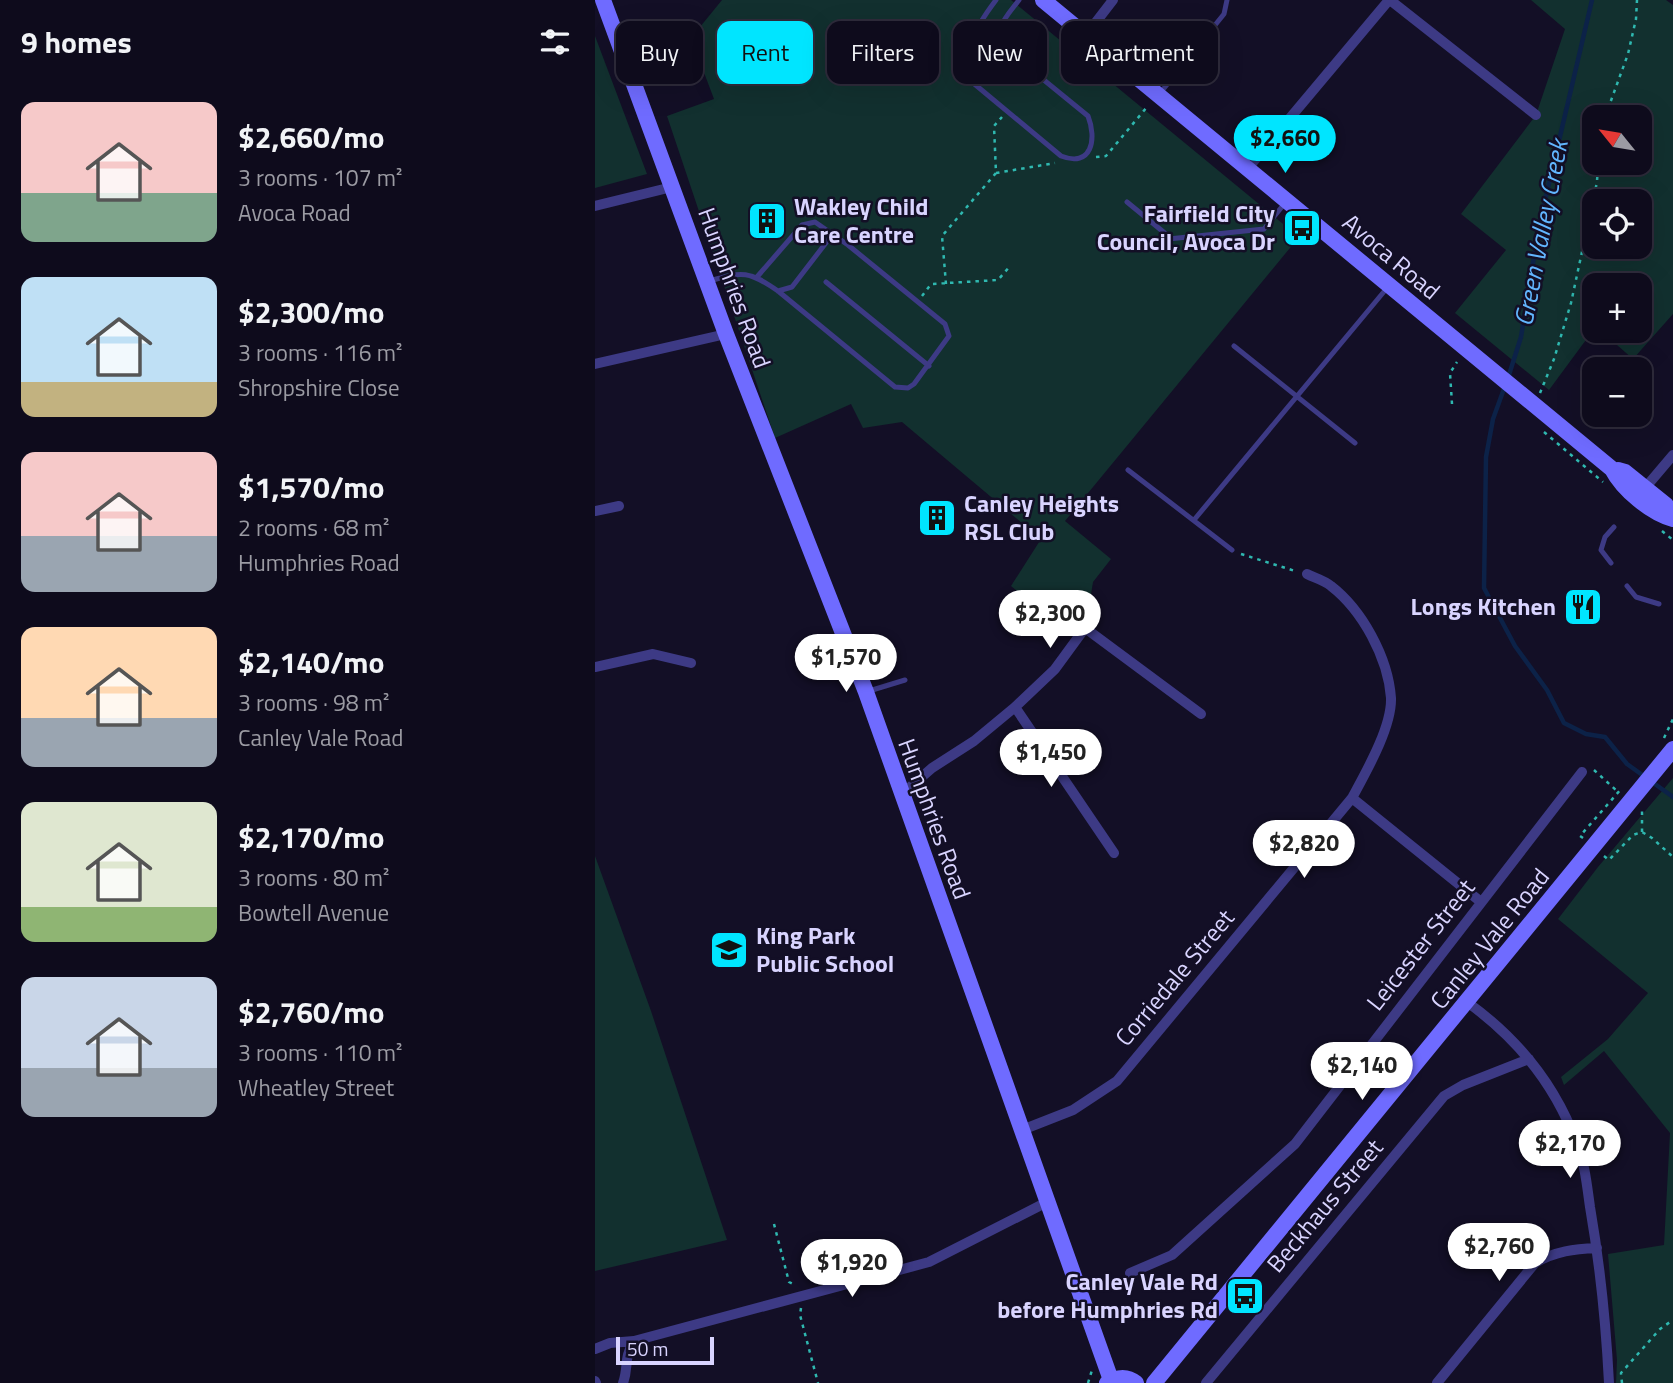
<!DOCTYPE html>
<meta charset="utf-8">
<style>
:root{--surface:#0e0b1c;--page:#171425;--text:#f1f3f6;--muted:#9b9ba3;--line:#2e2b3b;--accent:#00e5ff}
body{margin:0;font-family:"Titillium Web",sans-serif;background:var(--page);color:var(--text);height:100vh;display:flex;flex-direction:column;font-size:26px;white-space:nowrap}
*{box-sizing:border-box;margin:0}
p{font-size:23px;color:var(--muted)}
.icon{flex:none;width:38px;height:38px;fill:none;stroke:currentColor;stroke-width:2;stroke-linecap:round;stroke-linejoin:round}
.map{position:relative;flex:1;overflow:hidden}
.drawer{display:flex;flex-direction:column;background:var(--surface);width:595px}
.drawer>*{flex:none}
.top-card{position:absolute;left:21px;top:21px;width:665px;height:63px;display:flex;gap:14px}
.needle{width:46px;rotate:300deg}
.fabs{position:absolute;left:987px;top:105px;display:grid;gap:14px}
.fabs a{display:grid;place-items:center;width:70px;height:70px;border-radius:14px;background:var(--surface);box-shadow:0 7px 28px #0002,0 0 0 2px var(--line);font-size:35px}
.scale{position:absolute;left:21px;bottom:18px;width:98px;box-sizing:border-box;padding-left:7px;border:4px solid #d9d4ff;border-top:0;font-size:19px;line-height:24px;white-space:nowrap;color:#d9d4ff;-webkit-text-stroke:5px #130f26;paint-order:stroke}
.price{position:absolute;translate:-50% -60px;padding:0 16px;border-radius:24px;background:#fff;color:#222;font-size:23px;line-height:46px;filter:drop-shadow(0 2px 4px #0008)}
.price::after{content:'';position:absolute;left:50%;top:42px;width:21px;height:16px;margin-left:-10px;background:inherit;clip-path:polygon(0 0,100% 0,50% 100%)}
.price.active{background:var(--accent);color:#111}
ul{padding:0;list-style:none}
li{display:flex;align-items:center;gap:21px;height:175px;padding:0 21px}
li span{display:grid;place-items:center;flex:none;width:196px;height:140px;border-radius:14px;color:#555}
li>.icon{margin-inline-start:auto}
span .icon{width:84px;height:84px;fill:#fffc;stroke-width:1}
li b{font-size:30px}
h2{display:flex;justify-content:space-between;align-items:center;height:84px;padding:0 21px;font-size:30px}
.pill{padding:0 24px;border-radius:14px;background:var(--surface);box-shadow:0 7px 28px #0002,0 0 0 2px var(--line);font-size:24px;line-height:63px}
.pill.active{background:var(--accent);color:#111}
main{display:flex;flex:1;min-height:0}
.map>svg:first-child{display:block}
.green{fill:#12302f;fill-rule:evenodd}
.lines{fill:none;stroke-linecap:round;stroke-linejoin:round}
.stream{stroke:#0c2248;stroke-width:4.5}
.path{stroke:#2fb8b0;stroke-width:2.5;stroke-dasharray:3.5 5;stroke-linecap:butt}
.lane{stroke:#3d3a85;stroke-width:5}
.street{stroke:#3d3a85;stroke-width:10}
.secondary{stroke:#6f6bff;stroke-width:16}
.labels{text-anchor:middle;stroke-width:5;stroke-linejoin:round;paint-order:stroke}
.poi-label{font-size:24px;font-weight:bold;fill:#d9d4ff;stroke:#130f26;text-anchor:start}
.street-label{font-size:24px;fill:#d9d4ff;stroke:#130f26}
.water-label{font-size:26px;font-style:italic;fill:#62b6ff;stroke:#130f26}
</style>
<main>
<section class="drawer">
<h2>9 homes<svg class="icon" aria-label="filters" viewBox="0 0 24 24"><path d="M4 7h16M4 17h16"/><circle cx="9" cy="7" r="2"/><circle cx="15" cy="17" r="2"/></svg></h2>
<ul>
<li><span style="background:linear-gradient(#f6c9c9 65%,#7fa58c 0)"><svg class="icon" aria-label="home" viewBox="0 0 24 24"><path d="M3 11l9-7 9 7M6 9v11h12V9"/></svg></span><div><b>$2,660/mo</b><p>3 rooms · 107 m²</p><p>Avoca Road</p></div></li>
<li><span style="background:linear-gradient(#bfe0f5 75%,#c2b280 0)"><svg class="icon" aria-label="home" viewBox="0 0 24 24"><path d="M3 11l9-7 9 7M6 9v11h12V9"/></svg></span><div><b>$2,300/mo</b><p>3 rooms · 116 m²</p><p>Shropshire Close</p></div></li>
<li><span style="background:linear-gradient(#f6c9c9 60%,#9aa5b1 0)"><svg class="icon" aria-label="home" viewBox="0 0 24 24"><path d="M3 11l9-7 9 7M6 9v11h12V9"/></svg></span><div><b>$1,570/mo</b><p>2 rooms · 68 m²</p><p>Humphries Road</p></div></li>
<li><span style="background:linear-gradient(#ffd9b3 65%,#9aa5b1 0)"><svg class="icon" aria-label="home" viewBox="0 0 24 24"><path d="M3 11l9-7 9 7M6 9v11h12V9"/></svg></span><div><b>$2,140/mo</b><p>3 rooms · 98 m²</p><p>Canley Vale Road</p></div></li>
<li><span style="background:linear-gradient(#dfe7d0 75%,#8fb573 0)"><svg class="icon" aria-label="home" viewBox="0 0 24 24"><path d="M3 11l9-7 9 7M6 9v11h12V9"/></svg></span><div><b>$2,170/mo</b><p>3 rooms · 80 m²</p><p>Bowtell Avenue</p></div></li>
<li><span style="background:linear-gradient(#c9d6e8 65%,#9aa5b1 0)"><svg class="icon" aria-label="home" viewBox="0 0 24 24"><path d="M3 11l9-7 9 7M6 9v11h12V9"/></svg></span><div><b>$2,760/mo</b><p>3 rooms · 110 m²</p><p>Wheatley Street</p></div></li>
</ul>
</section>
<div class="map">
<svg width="1078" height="1383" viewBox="0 0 1078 1383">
<rect width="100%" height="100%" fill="#130f26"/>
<!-- green -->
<path class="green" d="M127 0H416L704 237 470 521 516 559 498 582 492 619 470 631 416 586 446 539 307 422 268 428 256 404 180 438 72 116 119 99 96 38Z
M936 0H1071L1078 5V314L1038 359 1006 331H1045V285H999V329L954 390 860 313 911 250 866 214 941 115 970 29ZM999 117H1045V163H999ZM999 201H1045V247H999Z
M0 36 52 174 0 188Z
M1078 778V1383H1021L1022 1360 1013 1254 1069 1245 1075 1133 1009 1051 969 1085 966 1077 1013 1039 1053 993 963 919 1003 867Z
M0 856 56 1011 132 1240 0 1271Z"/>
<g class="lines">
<!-- stream -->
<path class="stream" d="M913 378 926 337 944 226 997 0
M910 386 898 419 891 457 889 588 920 646 952 690 969 723 991 734 1010 737 1032 764 1078 797"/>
<!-- path -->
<path class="path" d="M1010 117 1033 54 1041 19 1042 0
M501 157 511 156 552 107
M401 173 460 163
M351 284 347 236 401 173 399 126 407 117
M327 296 336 284 403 280 416 265
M945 393 959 359 976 303 1002 182 1003 163
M857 404 855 373 862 362
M949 432 1008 482
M1067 531 1078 540
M646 554 700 571
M1069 738 1078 719
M999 770 1022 791
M1047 832V809
M988 838 985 836 1027 788
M1009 856 1014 860 1038 835 1047 832 1057 838 1078 857
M179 1224 194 1282 200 1285
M206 1308 205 1315 223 1383
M493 1383 497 1370
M1027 1383 1026 1373 1065 1329 1078 1320"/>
<!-- lane -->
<path class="lane" d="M401 0C379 29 370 46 377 82L466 156C497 168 502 139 493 116L411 49C396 30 412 16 424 0
M566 92 629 14 632 0
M532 202 577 239
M564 240 669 229 690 203
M115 281C148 271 154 271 183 291L300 387 313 388 319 384 354 336 350 324 253 245 220 222 207 225 162 277
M231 282 334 366
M183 291 197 287 237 235
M639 346 760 443
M533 470 637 550
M599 520 792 288
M1016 563 1006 550 1010 537 1019 527
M1032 586 1041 597 1064 604
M274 691 310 680"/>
<!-- street -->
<path class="street" d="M795 0 941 115
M491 35 518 0
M653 168 794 0
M0 206 77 187
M0 364 131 334
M1050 488 1078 455
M0 511 24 506
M0 667 58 654 96 663
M420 707 519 853
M306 795 337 768 379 741 420 707 460 669 490 628 606 714
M757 798 886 902
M872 1002C922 1038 961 1086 982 1144 990 1164 992 1186 995 1207 1005 1265 1011 1324 1014 1383
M427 1130 478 1110 522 1081 757 798C771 772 797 727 796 698 793 657 767 610 736 586 729 580 720 578 712 574
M535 1273 577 1255 700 1144 987 772
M0 1349 15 1343 39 1341 334 1262 454 1201
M0 1381 1 1383
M28 1383C34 1367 28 1359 39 1341
M611 1383 849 1096 868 1085 934 1059
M842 1383 940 1263C961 1251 979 1249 1002 1248"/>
<!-- secondary -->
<path class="secondary" d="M8 0 131 334 271 692 516 1380
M448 0 1017 469C1028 490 1056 513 1078 519
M1023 470 1030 472 1071 505 1078 519
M512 1383C522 1377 531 1375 541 1383
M559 1383 1078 749"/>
</g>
<!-- icons -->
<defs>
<symbol id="building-square" viewBox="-11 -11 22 22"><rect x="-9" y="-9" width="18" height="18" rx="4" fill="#00e5ff" stroke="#130f26"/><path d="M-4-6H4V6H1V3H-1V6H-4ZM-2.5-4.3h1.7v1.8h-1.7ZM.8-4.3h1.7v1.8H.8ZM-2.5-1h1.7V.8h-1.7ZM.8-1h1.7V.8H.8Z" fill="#111"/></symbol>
<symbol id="bus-square" viewBox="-11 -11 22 22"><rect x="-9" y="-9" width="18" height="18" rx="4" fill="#00e5ff" stroke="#130f26"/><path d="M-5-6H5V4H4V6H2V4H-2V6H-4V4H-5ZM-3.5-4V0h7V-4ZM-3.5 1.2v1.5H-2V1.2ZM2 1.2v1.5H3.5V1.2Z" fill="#111"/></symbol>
<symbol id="restaurant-square" viewBox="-11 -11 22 22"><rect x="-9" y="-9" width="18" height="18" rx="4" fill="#00e5ff" stroke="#130f26"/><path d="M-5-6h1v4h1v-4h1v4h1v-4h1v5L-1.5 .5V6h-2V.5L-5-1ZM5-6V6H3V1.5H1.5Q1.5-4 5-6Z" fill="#111"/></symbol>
<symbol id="school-square" viewBox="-11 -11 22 22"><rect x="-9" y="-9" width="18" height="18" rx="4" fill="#00e5ff" stroke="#130f26"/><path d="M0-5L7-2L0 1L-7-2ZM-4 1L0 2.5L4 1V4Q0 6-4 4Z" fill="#111"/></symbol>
</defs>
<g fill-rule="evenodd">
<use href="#building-square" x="150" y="199" width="44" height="44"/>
<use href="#bus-square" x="685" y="206" width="44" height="44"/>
<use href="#building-square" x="320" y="496" width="44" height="44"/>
<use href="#restaurant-square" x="966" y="585" width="44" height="44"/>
<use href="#school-square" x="112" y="928" width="44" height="44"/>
<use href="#bus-square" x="628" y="1274" width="44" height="44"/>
</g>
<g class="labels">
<!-- poi labels -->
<g class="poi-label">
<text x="199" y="215">Wakley Child<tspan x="199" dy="28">Care Centre</tspan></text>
<text x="680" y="222" text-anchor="end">Fairfield City<tspan x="680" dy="28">Council, Avoca Dr</tspan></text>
<text x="369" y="512">Canley Heights<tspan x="369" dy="28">RSL Club</tspan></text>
<text x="961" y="615" text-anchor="end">Longs Kitchen</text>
<text x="161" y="944">King Park<tspan x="161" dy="28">Public School</tspan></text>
<text x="623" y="1290" text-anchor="end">Canley Vale Rd<tspan x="623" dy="28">before Humphries Rd</tspan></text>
</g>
<!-- street labels -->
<g class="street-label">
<text transform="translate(796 257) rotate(40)" y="8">Avoca Road</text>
<text transform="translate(139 288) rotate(70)" y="8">Humphries Road</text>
<text transform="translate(339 819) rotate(70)" y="8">Humphries Road</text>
<text transform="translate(895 939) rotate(-51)" y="8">Canley Vale Road</text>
<text transform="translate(826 945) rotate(-52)" y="8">Leicester Street</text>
<text transform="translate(580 978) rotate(-50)" y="8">Corriedale Street</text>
<text transform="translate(730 1206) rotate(-50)" y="8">Beckhaus Street</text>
</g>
<!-- water labels -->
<g class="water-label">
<text transform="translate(946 233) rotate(-79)" y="9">Green Valley Creek</text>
</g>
</g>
</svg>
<div class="fabs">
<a><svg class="needle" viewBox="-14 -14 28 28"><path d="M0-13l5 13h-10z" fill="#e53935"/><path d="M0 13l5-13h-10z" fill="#9b9ba3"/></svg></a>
<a><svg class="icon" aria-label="locate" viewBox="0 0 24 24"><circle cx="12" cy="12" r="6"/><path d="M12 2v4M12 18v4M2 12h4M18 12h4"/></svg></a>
<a>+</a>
<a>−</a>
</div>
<div class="scale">50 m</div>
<b class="price active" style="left:690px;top:175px">$2,660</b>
<b class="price" style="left:455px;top:650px">$2,300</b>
<b class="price" style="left:251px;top:694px">$1,570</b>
<b class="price" style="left:456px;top:789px">$1,450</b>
<b class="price" style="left:709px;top:880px">$2,820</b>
<b class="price" style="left:767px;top:1102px">$2,140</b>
<b class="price" style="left:975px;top:1180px">$2,170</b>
<b class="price" style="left:904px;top:1283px">$2,760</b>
<b class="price" style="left:257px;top:1299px">$1,920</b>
<div class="top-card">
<a class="pill">Buy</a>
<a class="pill active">Rent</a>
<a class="pill">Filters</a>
<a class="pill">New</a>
<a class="pill">Apartment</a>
</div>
</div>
</main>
